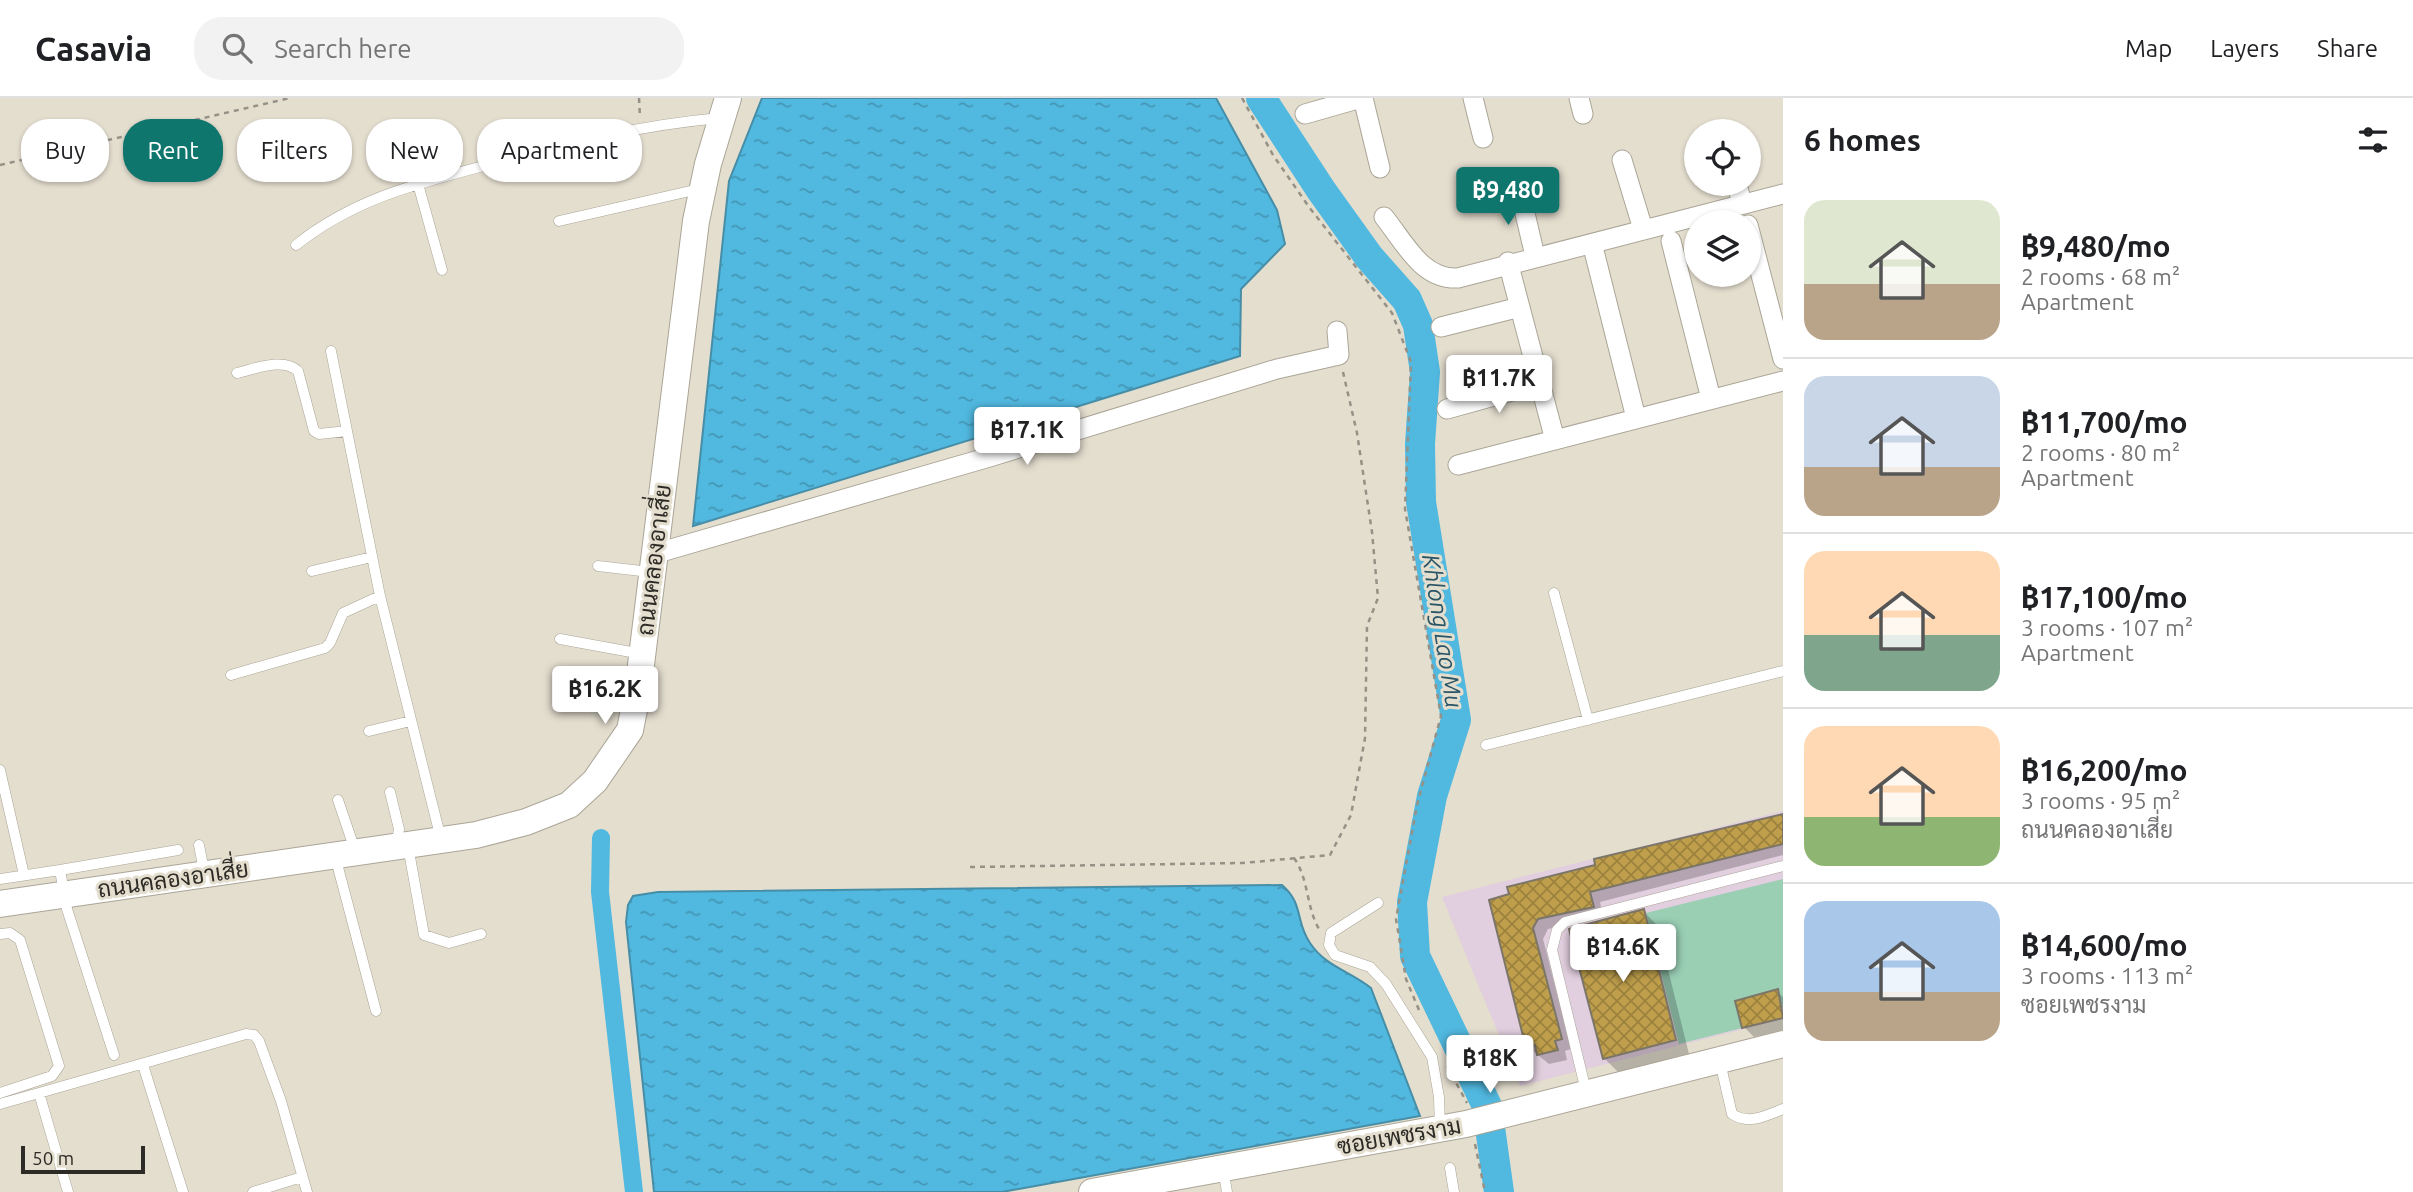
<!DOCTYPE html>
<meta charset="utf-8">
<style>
:root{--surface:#fff;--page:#f2f2f2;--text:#202124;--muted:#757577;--line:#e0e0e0;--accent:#0f766e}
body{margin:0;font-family:Ubuntu,Sarabun,sans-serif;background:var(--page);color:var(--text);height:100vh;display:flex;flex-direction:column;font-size:26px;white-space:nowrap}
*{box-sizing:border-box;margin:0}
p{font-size:23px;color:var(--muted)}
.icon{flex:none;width:38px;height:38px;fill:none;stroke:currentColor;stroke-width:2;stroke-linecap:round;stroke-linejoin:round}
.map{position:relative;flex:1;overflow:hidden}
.drawer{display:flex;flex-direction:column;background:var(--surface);width:630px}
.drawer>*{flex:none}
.banner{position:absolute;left:21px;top:21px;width:665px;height:63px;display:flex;gap:14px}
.tools{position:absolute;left:1684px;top:21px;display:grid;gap:14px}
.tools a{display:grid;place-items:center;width:77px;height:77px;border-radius:50%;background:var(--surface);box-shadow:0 2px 5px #0004;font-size:35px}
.scale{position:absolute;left:21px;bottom:18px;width:124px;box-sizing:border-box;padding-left:7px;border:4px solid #2d2b25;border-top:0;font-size:19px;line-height:24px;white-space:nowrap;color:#2d2b25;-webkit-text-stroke:5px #e4decf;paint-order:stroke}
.price{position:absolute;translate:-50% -60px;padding:0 16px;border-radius:7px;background:#fff;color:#222;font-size:23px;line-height:46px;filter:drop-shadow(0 2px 4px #0008)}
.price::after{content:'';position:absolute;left:50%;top:42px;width:21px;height:16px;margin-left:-10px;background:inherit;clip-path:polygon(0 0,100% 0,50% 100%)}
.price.current{background:var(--accent);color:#fff}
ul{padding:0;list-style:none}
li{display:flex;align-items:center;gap:21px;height:175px;padding:0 21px}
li+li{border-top:2px solid var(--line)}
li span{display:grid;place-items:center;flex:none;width:196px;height:140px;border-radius:21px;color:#555}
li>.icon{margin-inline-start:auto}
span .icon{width:84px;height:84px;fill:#fffc;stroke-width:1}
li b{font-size:30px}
h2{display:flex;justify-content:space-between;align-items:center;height:84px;padding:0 21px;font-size:30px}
.pill{padding:0 24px;border-radius:28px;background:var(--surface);box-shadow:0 2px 5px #0004;font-size:24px;line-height:63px}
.pill.current{background:var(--accent);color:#fff}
header{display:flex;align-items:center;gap:42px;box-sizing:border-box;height:98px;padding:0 35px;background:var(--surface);border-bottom:2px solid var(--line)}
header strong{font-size:33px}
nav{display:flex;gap:38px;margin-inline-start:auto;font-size:24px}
.search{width:490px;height:63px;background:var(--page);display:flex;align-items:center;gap:18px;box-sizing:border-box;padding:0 24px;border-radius:28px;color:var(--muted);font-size:26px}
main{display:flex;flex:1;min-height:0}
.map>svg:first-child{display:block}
.education{fill:#e1cede}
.garden{fill:#9acfb4}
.water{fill:url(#water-ripples);stroke:#468ea7;stroke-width:2}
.shadow{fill:#0003}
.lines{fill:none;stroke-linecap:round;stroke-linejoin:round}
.canal{stroke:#51b8df;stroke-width:18}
.river{stroke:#51b8df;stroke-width:30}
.building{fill:url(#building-cross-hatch);stroke:#7c7669;stroke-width:2}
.lane-casing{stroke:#aaa596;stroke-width:11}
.street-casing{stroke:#aaa596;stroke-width:21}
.secondary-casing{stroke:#aaa596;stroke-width:28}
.path{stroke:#959186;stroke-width:2.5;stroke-dasharray:5 5;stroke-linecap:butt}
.lane{stroke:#fff;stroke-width:10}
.street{stroke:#fff;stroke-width:19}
.secondary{stroke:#fff;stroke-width:26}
.labels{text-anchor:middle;stroke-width:6;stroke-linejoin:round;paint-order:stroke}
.street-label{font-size:23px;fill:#2d2b25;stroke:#e4decf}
.water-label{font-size:24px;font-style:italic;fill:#295566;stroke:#e4decf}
</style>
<header>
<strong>Casavia</strong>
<div class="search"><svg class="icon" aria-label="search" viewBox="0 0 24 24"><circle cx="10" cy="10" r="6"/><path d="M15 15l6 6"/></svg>Search here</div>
<nav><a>Map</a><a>Layers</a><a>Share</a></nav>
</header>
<main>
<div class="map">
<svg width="1783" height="1094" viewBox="0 0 1783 1094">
<defs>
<pattern id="water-ripples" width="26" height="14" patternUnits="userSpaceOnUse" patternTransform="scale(1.75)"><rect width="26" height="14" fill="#51b8df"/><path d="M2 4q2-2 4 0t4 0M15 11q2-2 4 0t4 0" fill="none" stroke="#4496b5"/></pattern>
<pattern id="building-cross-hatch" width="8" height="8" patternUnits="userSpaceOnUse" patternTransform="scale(1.75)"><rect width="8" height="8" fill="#bf9f4b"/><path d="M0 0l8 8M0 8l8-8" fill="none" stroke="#9c823e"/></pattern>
</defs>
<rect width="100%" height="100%" fill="#e4decf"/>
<!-- education -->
<path class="education" d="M1783 713V921L1520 988 1442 799Z"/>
<!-- garden -->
<path class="garden" d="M1783 781V911L1777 891 1735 903 1742 930 1679 946 1646 815Z"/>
<!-- water -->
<path class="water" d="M762 0H1216L1277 112 1285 146 1241 191 1240 258 693 428 729 83Z
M1282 787C1304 806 1295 823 1310 845 1326 869 1350 873 1371 890L1420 1018 1002 1094H654L626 824 628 807 633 798 658 794Z"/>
<!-- shadow -->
<path class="shadow" d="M1783 716V757L1600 804 1603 819 1548 831 1543 841 1571 951 1565 953 1567 962 1549 966 1528 949 1491 803 1598 768Z
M1643 813 1657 827 1689 956 1619 975 1605 961 1571 832Z
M1777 893 1783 899V932L1754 939 1744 929Z"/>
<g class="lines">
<!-- canal -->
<path class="canal" d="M601 740 600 794 634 1094"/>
<!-- river -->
<path class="river" d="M1261 0 1321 92 1369 159 1407 202 1418 227 1425 274 1420 346 1421 404 1456 622 1432 698 1412 804 1415 858 1487 1008 1499 1094"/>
</g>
<!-- building -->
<path class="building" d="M1783 716V746L1590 794 1594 809 1538 821 1533 830 1562 941 1555 943 1558 952 1537 957 1535 947 1526 950 1489 802 1509 796 1507 789 1595 767 1594 761Z
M1644 811 1676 942 1603 961 1569 831Z
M1778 891 1783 920 1742 930 1735 903Z"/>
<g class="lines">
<defs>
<path id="lane" d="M418 86 442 172
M559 123 699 91
M296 147C355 100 419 85 491 66 567 45 641 27 720 20
M331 253 380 498 441 741
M237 275C255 271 283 259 298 273L314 333 319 336 347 333
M598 468 650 474
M312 473 372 459
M1554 495 1588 622
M560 541 642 556
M231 577 325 550 330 545 343 515 380 498
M369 633 411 623
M1486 647 1783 573
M0 672 24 777
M390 694 399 731 398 738 392 743
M338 702 356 755
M199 747 204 773
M408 748 424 837 449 845 481 836
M335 758 376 913
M0 781 60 772
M1378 805 1331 835 1329 847 1335 857 1370 869 1386 886 1432 959 1439 999 1440 1031
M0 836 10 835 20 842 59 968 52 978 0 995
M114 957 67 811 60 772 178 752
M1720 964 1732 1016C1749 1027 1765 1018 1783 1011
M143 967 183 1094
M1586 993 1552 852 1557 832 1565 824 1783 768
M0 1006 39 995
M1223 1070 1227 1094
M1450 1070 1454 1094
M68 1094 39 995 246 936 254 937 259 943 281 1003 307 1094
M253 1094 302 1079"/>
<path id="street" d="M1363 0 1380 70
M1473 0 1483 40
M1579 0 1583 16
M1305 16 1361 0
M1622 62 1643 131
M1737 86 1742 106
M1519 90 1535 158
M1384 119C1405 145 1422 182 1458 180L1783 96
M1748 127 1783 261
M1671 143 1711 301
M1594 153 1636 320
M1508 164 1555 342
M1441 229 1520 209
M1447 311 1541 285
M1458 367 1783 283
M654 456 986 360 1277 271 1339 257 1337 233"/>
<path id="secondary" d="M0 806 476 737 526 724 569 707 595 683 630 632 638 591 696 123 708 66 728 0
M1092 1094 1466 1026 1783 946"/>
</defs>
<!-- lane casing -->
<use href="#lane" class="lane-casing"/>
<!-- street casing -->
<use href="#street" class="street-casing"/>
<!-- secondary casing -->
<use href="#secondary" class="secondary-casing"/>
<!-- path -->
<path class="path" d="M639 0 640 19
M1242 0 1273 57 1309 109 1392 215 1411 264 1405 411 1441 618 1417 707 1396 821 1406 881 1419 912
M0 67 290 0
M1294 760C1309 781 1306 809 1319 831
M970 769 1243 765 1330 757 1351 717 1365 640 1367 528 1378 500 1372 434 1357 335 1343 274
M1447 968 1467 1005
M1475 1046 1485 1094"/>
<!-- lane -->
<use href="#lane" class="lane"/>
<!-- street -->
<use href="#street" class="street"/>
<!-- secondary -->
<use href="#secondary" class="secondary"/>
</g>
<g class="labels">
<!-- street labels -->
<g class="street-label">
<text transform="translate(654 462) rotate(-83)" y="8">ถนนคลองอาเสี่ย</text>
<text transform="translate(173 781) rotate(-8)" y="8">ถนนคลองอาเสี่ย</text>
<text transform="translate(1399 1038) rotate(-10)" y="8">ซอยเพชรงาม</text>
</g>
<!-- water labels -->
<g class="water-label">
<text transform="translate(1442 533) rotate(81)" y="8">Khlong Lao Mu</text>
</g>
</g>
</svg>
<div class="tools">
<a><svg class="icon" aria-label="locate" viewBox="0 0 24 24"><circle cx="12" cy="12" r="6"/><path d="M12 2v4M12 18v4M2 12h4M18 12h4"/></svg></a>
<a><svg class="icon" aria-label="layers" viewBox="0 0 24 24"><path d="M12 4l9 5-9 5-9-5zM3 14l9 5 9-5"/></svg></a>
</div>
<div class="scale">50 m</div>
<b class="price current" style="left:1508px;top:129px">฿9,480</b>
<b class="price" style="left:1499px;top:317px">฿11.7K</b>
<b class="price" style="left:1027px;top:369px">฿17.1K</b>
<b class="price" style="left:605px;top:628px">฿16.2K</b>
<b class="price" style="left:1623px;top:886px">฿14.6K</b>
<b class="price" style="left:1490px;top:997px">฿18K</b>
<div class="banner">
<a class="pill">Buy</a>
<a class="pill current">Rent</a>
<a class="pill">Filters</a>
<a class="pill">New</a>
<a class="pill">Apartment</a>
</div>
</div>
<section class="drawer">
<h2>6 homes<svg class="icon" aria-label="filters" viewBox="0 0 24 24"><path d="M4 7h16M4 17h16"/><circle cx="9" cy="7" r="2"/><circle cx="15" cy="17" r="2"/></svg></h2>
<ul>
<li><span style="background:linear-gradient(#dfe7d0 60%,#b9a48a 0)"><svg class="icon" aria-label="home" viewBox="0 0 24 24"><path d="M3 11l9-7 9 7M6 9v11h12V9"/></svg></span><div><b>฿9,480/mo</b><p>2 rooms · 68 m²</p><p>Apartment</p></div></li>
<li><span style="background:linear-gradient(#c9d6e8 65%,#b9a48a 0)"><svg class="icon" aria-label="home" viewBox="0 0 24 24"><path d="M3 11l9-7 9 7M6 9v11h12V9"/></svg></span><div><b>฿11,700/mo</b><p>2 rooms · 80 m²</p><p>Apartment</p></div></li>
<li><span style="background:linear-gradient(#ffd9b3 60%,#7fa58c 0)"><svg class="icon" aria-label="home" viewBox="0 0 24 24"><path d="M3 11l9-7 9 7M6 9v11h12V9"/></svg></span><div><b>฿17,100/mo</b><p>3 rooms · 107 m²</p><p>Apartment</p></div></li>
<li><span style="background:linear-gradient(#ffd9b3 65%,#8fb573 0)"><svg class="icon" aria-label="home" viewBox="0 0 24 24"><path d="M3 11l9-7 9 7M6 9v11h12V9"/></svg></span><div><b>฿16,200/mo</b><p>3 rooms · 95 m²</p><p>ถนนคลองอาเสี่ย</p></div></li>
<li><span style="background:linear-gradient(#a9c7e8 65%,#b9a48a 0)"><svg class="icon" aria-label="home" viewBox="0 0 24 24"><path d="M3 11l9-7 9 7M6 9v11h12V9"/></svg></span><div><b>฿14,600/mo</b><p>3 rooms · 113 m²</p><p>ซอยเพชรงาม</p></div></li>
</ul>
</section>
</main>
